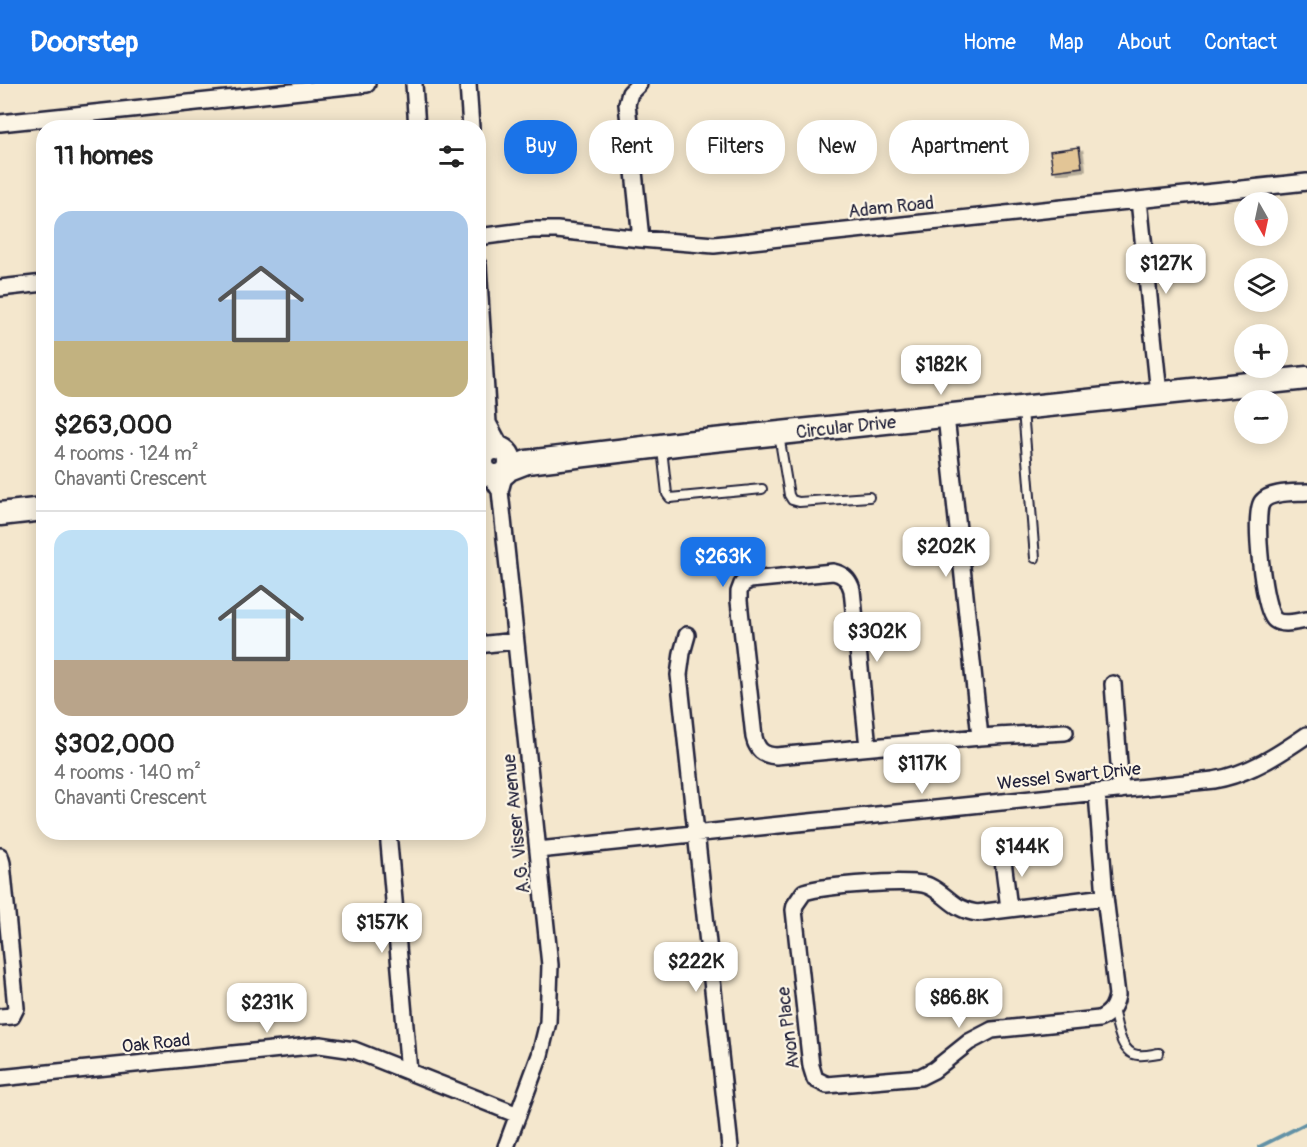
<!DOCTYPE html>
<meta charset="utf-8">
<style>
:root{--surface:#fff;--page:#f6f6f6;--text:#222;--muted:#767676;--line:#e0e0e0;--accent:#1a73e8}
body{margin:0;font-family:Pangolin,sans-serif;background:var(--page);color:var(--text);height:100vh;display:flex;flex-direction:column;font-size:22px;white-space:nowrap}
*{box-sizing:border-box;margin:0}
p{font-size:20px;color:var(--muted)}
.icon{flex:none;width:33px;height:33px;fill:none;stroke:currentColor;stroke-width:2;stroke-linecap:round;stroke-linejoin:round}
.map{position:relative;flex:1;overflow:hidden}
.sheet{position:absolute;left:36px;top:36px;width:450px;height:720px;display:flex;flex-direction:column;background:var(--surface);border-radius:24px;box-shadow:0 3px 15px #0003}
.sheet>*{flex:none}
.hud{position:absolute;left:504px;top:36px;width:570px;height:54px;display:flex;gap:12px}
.needle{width:39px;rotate:171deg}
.controls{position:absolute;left:1234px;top:108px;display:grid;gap:12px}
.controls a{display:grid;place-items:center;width:54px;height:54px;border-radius:50%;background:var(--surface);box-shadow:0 3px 15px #0003;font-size:30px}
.price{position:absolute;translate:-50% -51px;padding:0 14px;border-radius:12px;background:#fff;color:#222;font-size:20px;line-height:39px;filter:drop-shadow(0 2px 3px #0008)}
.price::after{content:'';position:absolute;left:50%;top:36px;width:18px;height:14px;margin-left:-9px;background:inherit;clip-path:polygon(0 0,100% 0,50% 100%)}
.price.active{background:var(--accent);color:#fff}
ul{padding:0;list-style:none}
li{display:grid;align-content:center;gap:12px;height:318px;padding:0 18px}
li+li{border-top:2px solid var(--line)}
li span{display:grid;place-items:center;height:186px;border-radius:18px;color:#555}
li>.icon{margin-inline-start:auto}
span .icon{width:108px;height:108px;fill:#fffc;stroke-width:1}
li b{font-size:26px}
h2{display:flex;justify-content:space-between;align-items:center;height:72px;padding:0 18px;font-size:26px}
.chip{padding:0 21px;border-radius:24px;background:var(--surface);box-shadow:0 3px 15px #0003;font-size:21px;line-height:54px}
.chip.active{background:var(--accent);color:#fff}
header{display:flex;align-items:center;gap:36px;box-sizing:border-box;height:84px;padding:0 30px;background:var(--accent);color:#fff}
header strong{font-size:28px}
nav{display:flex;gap:33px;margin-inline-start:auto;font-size:21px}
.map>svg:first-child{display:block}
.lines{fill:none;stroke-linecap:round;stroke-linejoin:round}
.stream{stroke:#6392a6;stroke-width:4}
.building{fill:#e2c596;stroke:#22223b;stroke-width:1.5;filter:url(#shadow)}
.lane-casing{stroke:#22223b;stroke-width:12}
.street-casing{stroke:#22223b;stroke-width:20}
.secondary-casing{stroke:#22223b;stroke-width:27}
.lane{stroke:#fcf5e5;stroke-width:8}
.street{stroke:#fcf5e5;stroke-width:15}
.secondary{stroke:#fcf5e5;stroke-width:22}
.labels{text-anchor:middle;stroke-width:4.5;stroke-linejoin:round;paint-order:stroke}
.street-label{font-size:18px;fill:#22223b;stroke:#fcf5e5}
</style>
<header>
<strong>Doorstep</strong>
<nav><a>Home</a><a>Map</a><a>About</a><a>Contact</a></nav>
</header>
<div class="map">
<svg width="1307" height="1063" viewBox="0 0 1307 1063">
<defs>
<filter id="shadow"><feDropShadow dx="3.5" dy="3.5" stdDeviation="0" flood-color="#0004"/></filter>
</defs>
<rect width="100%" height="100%" fill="#f4e7cd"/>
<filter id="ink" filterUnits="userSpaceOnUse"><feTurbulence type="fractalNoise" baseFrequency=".0167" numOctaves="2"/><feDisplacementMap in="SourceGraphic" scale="12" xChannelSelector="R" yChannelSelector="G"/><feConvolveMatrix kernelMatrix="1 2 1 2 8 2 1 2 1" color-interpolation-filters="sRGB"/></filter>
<g filter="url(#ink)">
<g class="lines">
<!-- stream -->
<path class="stream" d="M1259 1063 1307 1039"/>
</g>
<!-- building -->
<path class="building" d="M1079 63 1082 83 1053 87 1050 67Z"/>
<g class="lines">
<defs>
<path id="lane" d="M1023 326 1035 474
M779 351 789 411 792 416 799 418 869 413
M662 365 667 410 670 414 762 405
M1113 925C1117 939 1120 970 1138 971 1145 972 1152 970 1159 969"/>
<path id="street" d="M414 0 417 44
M468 0 471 44
M639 0 630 9 627 20 641 155
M0 39 367 0
M1139 116 1159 310
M478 153 532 146H557L641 155 714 161 1307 98
M478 181 488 339 486 368
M0 204 44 199
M946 332 980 653
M488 339 502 365
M505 389 500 407 550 881 548 938 540 971 506 1063
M490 391 500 407
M1307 408C1295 409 1270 407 1262 418 1253 430 1263 527 1275 536 1283 542 1298 537 1307 536
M687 551 682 569 679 591 730 1063
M478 561 515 557
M1113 600 1121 706
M868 663 852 506C849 495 843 490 833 488L750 496 742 500 739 508V517L754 653C757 666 763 671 776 672L980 653 1065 648
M1097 709 1105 813 1117 911C1115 923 1110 930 1099 935L992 946 969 958 934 986 920 993 827 1001 815 995 811 982 794 826 795 821 804 808C823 802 912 794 929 802 948 811 952 825 977 829L1105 813
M388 748 409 988
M538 766 1214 696C1249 690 1278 671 1307 651
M1002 769 1009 824
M0 772 2 779 16 924 12 932 0 933
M0 994 320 961 354 966 518 1031"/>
<path id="secondary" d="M482 378a14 14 0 1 1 28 0a14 14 0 1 1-28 0Z
M509 385 527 378 685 359 1307 294
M0 430 44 425"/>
</defs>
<!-- lane casing -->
<use href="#lane" class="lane-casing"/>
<!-- street casing -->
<use href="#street" class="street-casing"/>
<!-- secondary casing -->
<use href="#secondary" class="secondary-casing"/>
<!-- lane -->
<use href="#lane" class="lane"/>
<!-- street -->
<use href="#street" class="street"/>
<!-- secondary -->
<use href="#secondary" class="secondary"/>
</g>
</g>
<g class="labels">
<!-- street labels -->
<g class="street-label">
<text transform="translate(891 123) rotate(-6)" y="6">Adam Road</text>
<text transform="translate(846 343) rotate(-6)" y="6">Circular Drive</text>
<text transform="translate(1069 692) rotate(-6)" y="6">Wessel Swart Drive</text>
<text transform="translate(516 740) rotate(-96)" y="6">A.G. Visser Avenue</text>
<text transform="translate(788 944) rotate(-97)" y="6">Avon Place</text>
<text transform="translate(156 959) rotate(-6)" y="6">Oak Road</text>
</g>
</g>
</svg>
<div class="controls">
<a><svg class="needle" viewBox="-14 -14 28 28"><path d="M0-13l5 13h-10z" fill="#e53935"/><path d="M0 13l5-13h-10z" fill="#767676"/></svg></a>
<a><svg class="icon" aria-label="layers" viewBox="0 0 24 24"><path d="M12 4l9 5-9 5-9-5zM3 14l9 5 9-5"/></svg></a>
<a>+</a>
<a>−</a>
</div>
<b class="price" style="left:1166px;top:211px">$127K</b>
<b class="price" style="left:941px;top:312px">$182K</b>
<b class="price" style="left:946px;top:494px">$202K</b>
<b class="price active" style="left:723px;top:504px">$263K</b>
<b class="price" style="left:877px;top:579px">$302K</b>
<b class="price" style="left:922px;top:711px">$117K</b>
<b class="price" style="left:1022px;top:794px">$144K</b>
<b class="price" style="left:382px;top:870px">$157K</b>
<b class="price" style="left:696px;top:909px">$222K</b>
<b class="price" style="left:959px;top:945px">$86.8K</b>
<b class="price" style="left:267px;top:950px">$231K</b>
<div class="hud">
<a class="chip active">Buy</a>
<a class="chip">Rent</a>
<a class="chip">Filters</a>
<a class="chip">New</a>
<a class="chip">Apartment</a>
</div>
<section class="sheet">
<h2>11 homes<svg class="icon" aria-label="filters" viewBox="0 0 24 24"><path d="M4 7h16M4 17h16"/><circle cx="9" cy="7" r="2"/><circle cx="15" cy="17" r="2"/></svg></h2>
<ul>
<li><span style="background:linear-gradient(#a9c7e8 70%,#c2b280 0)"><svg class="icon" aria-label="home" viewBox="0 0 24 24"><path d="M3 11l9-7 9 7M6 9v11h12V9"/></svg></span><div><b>$263,000</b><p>4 rooms · 124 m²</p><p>Chavanti Crescent</p></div></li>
<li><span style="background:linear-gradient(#bfe0f5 70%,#b9a48a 0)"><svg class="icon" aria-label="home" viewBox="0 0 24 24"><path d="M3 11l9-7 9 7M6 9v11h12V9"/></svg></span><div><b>$302,000</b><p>4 rooms · 140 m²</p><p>Chavanti Crescent</p></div></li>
</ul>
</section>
</div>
